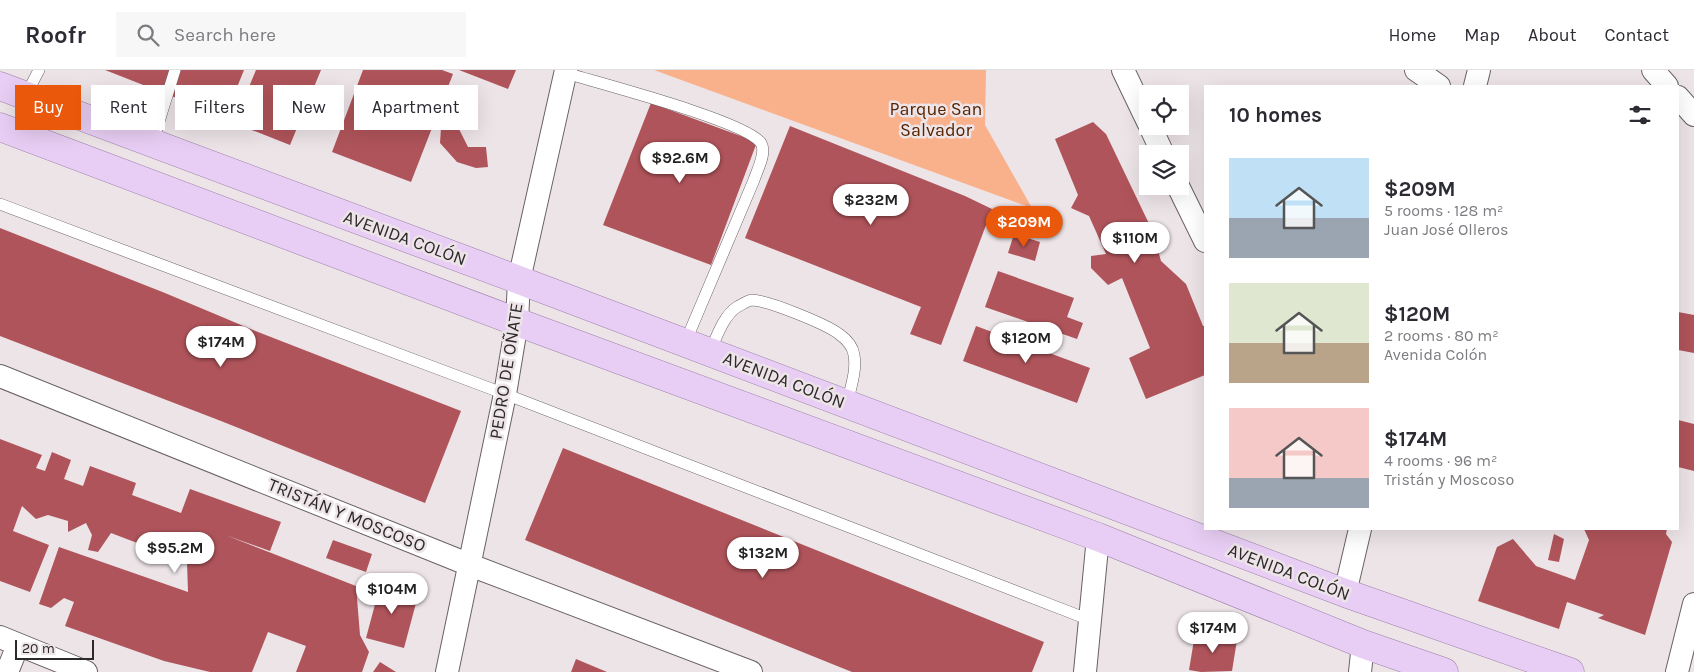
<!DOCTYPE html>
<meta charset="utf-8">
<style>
:root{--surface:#fff;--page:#f7f7f7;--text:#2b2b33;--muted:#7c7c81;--line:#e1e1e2;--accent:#ea580c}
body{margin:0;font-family:Karla,sans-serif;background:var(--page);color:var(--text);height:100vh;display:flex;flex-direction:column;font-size:19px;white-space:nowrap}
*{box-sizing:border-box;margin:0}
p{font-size:16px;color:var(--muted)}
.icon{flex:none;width:28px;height:28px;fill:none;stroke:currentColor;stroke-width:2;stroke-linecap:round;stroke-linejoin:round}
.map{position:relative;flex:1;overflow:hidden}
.sheet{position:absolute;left:1204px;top:15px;width:475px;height:445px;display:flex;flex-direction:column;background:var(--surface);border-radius:0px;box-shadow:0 5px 20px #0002}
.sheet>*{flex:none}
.banner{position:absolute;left:15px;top:15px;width:475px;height:45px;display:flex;gap:10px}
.tools{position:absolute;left:1139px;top:15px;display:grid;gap:10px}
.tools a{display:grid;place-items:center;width:50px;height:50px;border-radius:0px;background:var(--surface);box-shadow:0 5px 20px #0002;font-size:25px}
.scale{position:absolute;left:15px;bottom:12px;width:79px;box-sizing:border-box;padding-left:5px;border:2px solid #2c292a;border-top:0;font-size:14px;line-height:18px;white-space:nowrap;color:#2c292a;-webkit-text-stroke:4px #ede4e8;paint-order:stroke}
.price{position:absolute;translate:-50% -42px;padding:0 11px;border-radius:18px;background:#fff;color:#222;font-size:16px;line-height:32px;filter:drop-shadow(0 1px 2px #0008)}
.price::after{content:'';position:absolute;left:50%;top:30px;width:15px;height:11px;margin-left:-8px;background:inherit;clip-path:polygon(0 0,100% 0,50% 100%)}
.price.current{background:var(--accent);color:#fff}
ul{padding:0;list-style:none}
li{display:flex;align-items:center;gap:15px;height:125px;padding:0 25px}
li span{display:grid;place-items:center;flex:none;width:140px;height:100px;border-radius:0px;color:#555}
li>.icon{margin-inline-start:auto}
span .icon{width:60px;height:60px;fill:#fffc;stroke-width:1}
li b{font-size:21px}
h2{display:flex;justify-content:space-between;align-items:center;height:60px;padding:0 25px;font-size:21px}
.chip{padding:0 18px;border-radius:0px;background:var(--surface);box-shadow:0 5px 20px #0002;font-size:18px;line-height:45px}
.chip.current{background:var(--accent);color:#fff}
header{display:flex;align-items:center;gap:30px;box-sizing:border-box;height:70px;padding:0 25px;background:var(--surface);border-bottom:1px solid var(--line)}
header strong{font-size:24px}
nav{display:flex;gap:28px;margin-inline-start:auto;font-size:18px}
.search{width:350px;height:45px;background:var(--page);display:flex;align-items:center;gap:12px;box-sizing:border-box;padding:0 18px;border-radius:0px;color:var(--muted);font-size:19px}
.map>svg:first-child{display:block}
.green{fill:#f9b18b}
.building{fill:#af545a}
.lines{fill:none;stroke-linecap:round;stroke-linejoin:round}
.service-casing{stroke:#696165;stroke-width:12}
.minor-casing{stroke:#696165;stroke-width:24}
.primary-casing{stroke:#9c7fa8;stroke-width:29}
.service{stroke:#fff;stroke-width:11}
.minor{stroke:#fff;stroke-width:22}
.primary{stroke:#e8cef4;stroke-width:28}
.labels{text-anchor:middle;stroke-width:5;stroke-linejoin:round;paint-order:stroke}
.park-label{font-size:18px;fill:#572300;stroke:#ede4e8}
.street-label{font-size:18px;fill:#2c292a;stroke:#ede4e8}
</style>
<header>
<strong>Roofr</strong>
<div class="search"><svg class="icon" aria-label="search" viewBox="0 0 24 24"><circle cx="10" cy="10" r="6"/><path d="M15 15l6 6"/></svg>Search here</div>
<nav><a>Home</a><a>Map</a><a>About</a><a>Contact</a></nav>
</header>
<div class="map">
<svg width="1694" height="602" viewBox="0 0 1694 602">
<rect width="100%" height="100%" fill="#ede4e8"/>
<!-- green -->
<path class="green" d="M654 0H986L985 55 1032 138Z"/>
<!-- building -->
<path class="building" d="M105 0H244L225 47Z
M256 0H321L290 75 234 53Z
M363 0H442L453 4 411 112 332 82Z
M459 0H516L508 19Z
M651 33 757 72 711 195 603 155Z
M449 44 458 57 468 77H486L488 97 476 98 457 92 440 73 441 58Z
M1093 52 1106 64 1153 162 1161 191 1186 214 1203 256H1205V305L1146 329 1129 288 1150 278 1122 208 1108 215 1091 198V186L1106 184 1089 146 1071 138 1078 125 1055 69Z
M790 56 965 126 992 139 941 275 910 264 921 237 745 168Z
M0 158 165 223 258 262 461 341 425 433 221 351 0 266Z
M1014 164 1040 172 1035 191 1008 183Z
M998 201 1074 228 1067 247 1083 253 1077 269 985 237Z
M1678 242 1694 245V283L1678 280Z
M976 256 1090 298 1077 333 963 291Z
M1678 350 1694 354V401L1678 397Z
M0 369 42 385 36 398 45 401 52 382 71 390 64 409 83 416 90 396 136 413 132 425 181 443 190 419 281 452 270 481 225 465 356 516 360 565 369 582 362 602H296L306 576 268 562 252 602H210L164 591 65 556 74 532 64 528 51 538 39 534 59 477 188 522 187 492 111 463 98 482 88 480 92 465 86 453 68 462V451L48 445 36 449 22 436 13 461 49 475 30 522 0 511Z
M563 378 1044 572 1032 602H852L525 470Z
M1584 459H1667L1666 464 1672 472 1645 565 1598 548 1604 545 1567 532 1559 559 1478 531 1497 477 1513 469 1536 496 1575 510 1589 470Z
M1554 464 1564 469 1559 492 1548 490Z
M333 470 372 484 366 502 326 488Z
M381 512 419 522 404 578 366 568Z
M1195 564 1237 570 1232 601 1201 602 1189 600Z
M576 589 607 602H571Z
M380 592 396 602H373Z"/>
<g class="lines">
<defs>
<path id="service" d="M566 3C598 13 746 51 761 73 767 83 757 100 754 110L685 273
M26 25 39 0
M152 74 175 0
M0 134 505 324 1090 550
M710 282C716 268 724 245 737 237 741 235 747 231 751 230 767 230 826 254 839 264 846 269 853 277 854 285 857 301 850 319 847 334"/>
<path id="minor" d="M1123 0 1148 52
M1416 0 1439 16
M1653 0 1667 16
M1475 16 1479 0
M1678 27 1694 45
M1150 56 1163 84
M1178 116 1205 171
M0 306 470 495 751 602
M1345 523 1360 459
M0 567 86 602
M7 602 18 575
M447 602 505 324 517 252 519 210 566 0
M1085 602 1098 467
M1360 602 1363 574
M1677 602 1694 534"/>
<path id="primary" d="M0 16 519 210 1345 523 1570 602
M0 57 517 252 1098 467 1363 574 1444 602"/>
</defs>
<!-- service casing -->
<use href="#service" class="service-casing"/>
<!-- minor casing -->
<use href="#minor" class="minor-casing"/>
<!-- primary casing -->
<use href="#primary" class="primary-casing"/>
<!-- service -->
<use href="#service" class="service"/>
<!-- minor -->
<use href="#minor" class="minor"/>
<!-- primary -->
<use href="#primary" class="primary"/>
</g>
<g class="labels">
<!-- park labels -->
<g class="park-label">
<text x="936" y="45">Parque San<tspan x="936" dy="21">Salvador</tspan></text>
</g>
<!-- street labels -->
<g class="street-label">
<text transform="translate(405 168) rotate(20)" y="6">AVENIDA COLÓN</text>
<text transform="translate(506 301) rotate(-81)" y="6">PEDRO DE OÑATE</text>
<text transform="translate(784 310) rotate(21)" y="6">AVENIDA COLÓN</text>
<text transform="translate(347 445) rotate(22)" y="6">TRISTÁN Y MOSCOSO</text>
<text transform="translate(1289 502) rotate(21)" y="6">AVENIDA COLÓN</text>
</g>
</g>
</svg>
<div class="tools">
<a><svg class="icon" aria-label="locate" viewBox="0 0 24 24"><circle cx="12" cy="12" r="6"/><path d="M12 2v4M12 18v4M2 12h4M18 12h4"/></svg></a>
<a><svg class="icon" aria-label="layers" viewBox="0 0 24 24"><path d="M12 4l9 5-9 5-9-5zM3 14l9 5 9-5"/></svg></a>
</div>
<div class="scale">20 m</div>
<b class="price" style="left:680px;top:114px">$92.6M</b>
<b class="price" style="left:871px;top:156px">$232M</b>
<b class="price current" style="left:1024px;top:178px">$209M</b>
<b class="price" style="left:1135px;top:194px">$110M</b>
<b class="price" style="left:1026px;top:294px">$120M</b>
<b class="price" style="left:221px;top:298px">$174M</b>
<b class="price" style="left:175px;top:504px">$95.2M</b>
<b class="price" style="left:763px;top:509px">$132M</b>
<b class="price" style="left:392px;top:545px">$104M</b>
<b class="price" style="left:1213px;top:584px">$174M</b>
<div class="banner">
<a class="chip current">Buy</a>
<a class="chip">Rent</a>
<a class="chip">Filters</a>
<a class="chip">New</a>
<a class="chip">Apartment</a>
</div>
<section class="sheet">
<h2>10 homes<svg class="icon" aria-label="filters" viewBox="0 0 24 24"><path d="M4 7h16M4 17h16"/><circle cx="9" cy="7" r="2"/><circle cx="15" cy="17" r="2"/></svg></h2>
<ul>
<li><span style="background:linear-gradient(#bfe0f5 60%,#9aa5b1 0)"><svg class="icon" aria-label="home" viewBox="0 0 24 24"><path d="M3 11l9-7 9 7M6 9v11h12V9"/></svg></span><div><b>$209M</b><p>5 rooms · 128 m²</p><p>Juan José Olleros</p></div></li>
<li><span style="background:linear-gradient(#dfe7d0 60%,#b9a48a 0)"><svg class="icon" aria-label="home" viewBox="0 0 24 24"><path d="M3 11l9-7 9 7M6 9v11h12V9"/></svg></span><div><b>$120M</b><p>2 rooms · 80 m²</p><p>Avenida Colón</p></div></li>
<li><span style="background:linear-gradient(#f6c9c9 70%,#9aa5b1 0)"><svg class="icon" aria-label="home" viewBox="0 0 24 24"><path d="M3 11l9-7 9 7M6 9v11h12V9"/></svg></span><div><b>$174M</b><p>4 rooms · 96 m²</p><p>Tristán y Moscoso</p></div></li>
</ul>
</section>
</div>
